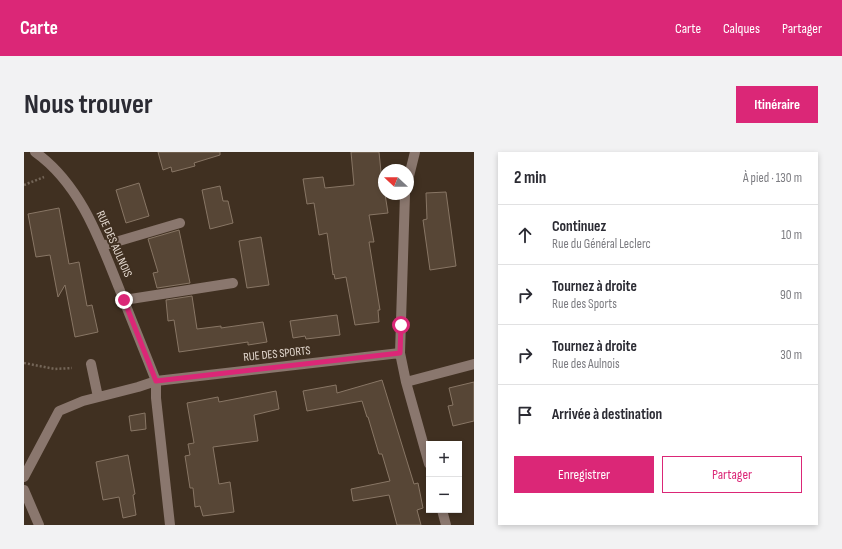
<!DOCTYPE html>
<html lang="fr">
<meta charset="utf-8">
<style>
:root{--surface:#fff;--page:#f2f2f3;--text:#2b2b33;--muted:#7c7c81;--line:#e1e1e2;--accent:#db2777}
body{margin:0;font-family:"Sofia Sans Condensed",sans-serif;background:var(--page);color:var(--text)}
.controls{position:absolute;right:12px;bottom:12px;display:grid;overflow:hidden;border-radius:0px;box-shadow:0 2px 6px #0003}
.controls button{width:36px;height:36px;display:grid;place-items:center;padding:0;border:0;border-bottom:1px solid var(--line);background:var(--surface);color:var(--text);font:20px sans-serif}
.compass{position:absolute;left:354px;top:12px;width:36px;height:36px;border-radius:50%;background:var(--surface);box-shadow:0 2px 6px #0003;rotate:292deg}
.stop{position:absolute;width:12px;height:12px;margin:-9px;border:3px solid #db2777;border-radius:50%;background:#fff}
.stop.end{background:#db2777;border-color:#fff;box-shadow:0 1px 4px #0008}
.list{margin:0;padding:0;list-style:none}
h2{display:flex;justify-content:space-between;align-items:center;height:52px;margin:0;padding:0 16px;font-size:17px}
h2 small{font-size:13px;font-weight:400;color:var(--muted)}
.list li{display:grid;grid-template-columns:26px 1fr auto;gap:12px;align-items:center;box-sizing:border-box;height:60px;padding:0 16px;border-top:1px solid var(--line)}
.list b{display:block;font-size:15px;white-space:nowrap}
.list p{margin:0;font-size:13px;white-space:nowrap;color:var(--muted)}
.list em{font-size:13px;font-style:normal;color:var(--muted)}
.actions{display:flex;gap:8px;padding:12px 16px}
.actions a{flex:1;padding:9px 0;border:1px solid var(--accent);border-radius:0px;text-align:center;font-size:14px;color:var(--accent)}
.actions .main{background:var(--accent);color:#fff}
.icon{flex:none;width:22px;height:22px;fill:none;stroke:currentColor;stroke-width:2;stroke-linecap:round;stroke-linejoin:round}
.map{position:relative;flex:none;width:450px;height:373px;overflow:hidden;border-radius:0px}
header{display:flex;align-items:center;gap:24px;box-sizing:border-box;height:56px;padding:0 20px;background:var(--accent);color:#fff}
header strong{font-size:19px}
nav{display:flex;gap:22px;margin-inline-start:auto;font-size:14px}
.intro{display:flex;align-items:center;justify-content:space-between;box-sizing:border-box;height:96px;padding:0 24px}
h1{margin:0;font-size:28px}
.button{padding:10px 18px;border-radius:0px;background:var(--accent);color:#fff;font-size:14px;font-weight:700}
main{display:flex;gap:24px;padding:0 24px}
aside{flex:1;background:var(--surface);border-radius:0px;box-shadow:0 2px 6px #0003}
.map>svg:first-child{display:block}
</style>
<header>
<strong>Carte</strong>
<nav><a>Carte</a><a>Calques</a><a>Partager</a></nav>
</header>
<div class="intro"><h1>Nous trouver</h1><a class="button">Itinéraire</a></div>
<main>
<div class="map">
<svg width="450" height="373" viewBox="0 0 450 373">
<rect width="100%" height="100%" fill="#403021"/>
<path fill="#574636" stroke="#887665" d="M 134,0 L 196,0 L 196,3 L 170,11 L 171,14 L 148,20 L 147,15 L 139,18 Z
M 327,0 L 355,0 L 359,40 L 361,42 L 364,61 L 345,63 L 350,90 L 345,90 L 356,158 L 354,158 L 355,170 L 331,173 L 322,125 L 311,127 L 310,122 L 309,123 L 303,81 L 295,83 L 290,51 L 283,52 L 279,27 L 299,25 L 301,36 L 330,33 Z
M 115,31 L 125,64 L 102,71 L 92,38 Z
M 196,34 L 199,49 L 204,49 L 209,71 L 186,77 L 178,38 Z
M 422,40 L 432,114 L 406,118 L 399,68 L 403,67 L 402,41 Z
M 35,56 L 45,112 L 55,110 L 63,154 L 68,153 L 74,180 L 51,185 L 41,133 L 34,145 L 26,103 L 12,105 L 4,62 Z
M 155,78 L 166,131 L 133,136 L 129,121 L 134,120 L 124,87 Z
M 237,85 L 245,133 L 223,136 L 215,89 Z
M 168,144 L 173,177 L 197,174 L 197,176 L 239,170 L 243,190 L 224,193 L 224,190 L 155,200 L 150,168 L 144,169 L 142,148 Z
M 313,163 L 316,183 L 282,187 L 281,184 L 269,186 L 266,169 Z
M 358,228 L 390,332 L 394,331 L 399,356 L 393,358 L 397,373 L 373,373 L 365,343 L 329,349 L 327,337 L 366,329 L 358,302 L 355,302 L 344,265 L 343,265 L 338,249 L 283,259 L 279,239 L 312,233 L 313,241 Z
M 450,230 L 450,269 L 429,274 L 424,254 L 429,253 L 425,236 Z
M 252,239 L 255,257 L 230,263 L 234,289 L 189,295 L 195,332 L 206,330 L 210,360 L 179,364 L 176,354 L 171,355 L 169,336 L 166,336 L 161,304 L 166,303 L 164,292 L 170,291 L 163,251 L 194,245 L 195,250 Z
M 121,261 L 122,277 L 107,279 L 105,264 Z
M 104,303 L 111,342 L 109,343 L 112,363 L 99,366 L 95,345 L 79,348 L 72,310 Z"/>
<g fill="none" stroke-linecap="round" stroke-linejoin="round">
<path stroke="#746658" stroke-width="2.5" stroke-dasharray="2 2" stroke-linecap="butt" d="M 0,33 L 20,25
M 0,211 L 31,217 L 48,216"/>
<path stroke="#8a776e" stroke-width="10" d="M 11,0 C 56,32 75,86 95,136 C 107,167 120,198 132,229 L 132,246 L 146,373
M 384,28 L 391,0
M 381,42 L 376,201 L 382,230 L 405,312
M 78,94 L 156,71
M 100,148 L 209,131
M 67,212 L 74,245
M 382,230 L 450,212
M 0,325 L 35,259 L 59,249 L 114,235 L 132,229 L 376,201
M 0,338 L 15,373
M 418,358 L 422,373"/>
</g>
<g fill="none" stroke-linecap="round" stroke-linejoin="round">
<path stroke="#db2777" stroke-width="5" d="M 100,148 L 132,229 L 376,201 L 377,173"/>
</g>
<g text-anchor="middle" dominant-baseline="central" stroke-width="4" stroke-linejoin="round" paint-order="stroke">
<g font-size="12" fill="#e7dcd3" stroke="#403021">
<text transform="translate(90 92) rotate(66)">RUE DES AULNOIS</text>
<text transform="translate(253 202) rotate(-6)">RUE DES SPORTS</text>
</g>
</g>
</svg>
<div class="controls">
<button>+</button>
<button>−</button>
</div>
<svg class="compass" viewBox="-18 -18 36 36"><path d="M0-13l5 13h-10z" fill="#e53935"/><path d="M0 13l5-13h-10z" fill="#7c7c81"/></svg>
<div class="stop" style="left:377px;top:173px"></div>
<div class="stop end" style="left:100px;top:148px"></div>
</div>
<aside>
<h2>2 min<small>À pied · 130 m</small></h2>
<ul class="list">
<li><svg class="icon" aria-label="ahead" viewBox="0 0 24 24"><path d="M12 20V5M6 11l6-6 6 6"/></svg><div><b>Continuez</b><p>Rue du Général Leclerc</p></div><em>10 m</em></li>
<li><svg class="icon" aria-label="right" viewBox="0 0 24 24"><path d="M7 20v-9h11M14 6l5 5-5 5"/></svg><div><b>Tournez à droite</b><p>Rue des Sports</p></div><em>90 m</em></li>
<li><svg class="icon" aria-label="right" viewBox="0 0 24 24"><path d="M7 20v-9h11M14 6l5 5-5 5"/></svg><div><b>Tournez à droite</b><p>Rue des Aulnois</p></div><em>30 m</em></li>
<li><svg class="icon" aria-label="arrive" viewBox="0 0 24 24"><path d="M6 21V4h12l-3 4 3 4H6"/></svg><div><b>Arrivée à destination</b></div></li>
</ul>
<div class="actions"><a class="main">Enregistrer</a><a>Partager</a></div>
</aside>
</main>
